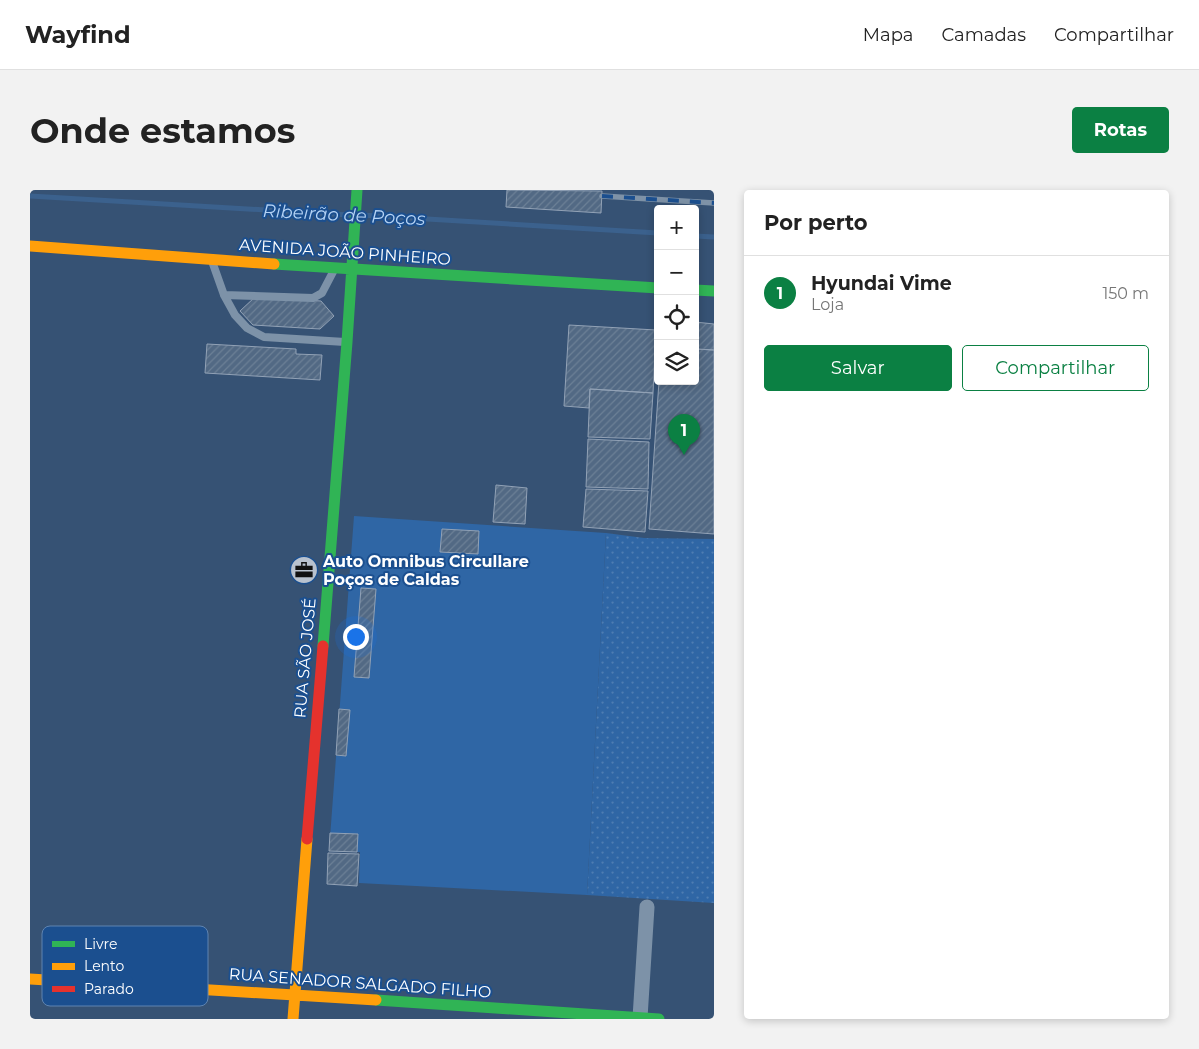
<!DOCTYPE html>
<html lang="pt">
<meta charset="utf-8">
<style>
:root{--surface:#fff;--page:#f2f2f2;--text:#222;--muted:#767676;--line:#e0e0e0;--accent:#0b8043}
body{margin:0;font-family:Montserrat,sans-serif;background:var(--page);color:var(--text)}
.controls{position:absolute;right:15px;top:15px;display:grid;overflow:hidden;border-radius:5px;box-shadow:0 2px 8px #0003}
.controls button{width:45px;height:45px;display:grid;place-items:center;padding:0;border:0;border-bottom:1px solid var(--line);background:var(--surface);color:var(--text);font:25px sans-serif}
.you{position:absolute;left:325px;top:446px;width:18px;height:18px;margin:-12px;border:4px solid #fff;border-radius:50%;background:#1a73e8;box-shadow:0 0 0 8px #1a73e833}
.badge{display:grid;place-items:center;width:32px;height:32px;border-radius:50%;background:var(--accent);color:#fff;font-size:16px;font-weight:700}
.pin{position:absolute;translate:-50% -41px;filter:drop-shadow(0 1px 2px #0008)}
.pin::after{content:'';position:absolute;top:26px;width:18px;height:15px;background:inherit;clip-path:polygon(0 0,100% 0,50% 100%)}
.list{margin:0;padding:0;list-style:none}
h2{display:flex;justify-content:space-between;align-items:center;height:65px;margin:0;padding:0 20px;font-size:21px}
h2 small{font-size:16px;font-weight:400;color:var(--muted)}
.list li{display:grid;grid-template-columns:32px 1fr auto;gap:15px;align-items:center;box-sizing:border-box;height:75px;padding:0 20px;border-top:1px solid var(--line)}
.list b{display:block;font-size:19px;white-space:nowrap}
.list p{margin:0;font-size:16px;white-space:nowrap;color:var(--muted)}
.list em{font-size:16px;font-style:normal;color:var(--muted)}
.actions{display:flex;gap:10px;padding:15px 20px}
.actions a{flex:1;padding:11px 0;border:1px solid var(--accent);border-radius:5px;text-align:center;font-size:18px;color:var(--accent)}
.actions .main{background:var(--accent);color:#fff}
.icon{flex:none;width:28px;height:28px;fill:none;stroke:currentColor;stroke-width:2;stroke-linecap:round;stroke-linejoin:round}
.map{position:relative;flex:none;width:684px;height:829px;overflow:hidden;border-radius:5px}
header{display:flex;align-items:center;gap:30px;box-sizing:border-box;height:70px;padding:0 25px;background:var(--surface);border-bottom:1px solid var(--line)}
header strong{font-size:24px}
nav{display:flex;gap:28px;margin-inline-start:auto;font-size:18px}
.intro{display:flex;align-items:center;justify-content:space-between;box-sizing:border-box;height:120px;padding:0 30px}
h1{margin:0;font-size:35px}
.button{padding:12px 22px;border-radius:5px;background:var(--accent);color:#fff;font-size:18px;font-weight:700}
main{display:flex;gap:30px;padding:0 30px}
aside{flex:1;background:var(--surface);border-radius:5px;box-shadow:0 2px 8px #0003}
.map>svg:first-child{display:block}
</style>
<header>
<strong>Wayfind</strong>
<nav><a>Mapa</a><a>Camadas</a><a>Compartilhar</a></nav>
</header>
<div class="intro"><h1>Onde estamos</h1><a class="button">Rotas</a></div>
<main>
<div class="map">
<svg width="684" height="829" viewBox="0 0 684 829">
<defs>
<pattern id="park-dots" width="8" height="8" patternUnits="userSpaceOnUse" patternTransform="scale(1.25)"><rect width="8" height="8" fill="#2f66a5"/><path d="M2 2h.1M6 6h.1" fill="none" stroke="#4e7db2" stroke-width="1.8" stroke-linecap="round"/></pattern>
<pattern id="building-hatch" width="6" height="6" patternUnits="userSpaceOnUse" patternTransform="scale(1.25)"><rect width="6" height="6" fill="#526984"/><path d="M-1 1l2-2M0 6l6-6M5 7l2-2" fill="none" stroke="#6c8096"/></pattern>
</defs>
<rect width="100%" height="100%" fill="#365274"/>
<path fill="url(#park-dots)" d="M 576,343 L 614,348 L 684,349 L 684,713 L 557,705 Z"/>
<path fill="#2f66a5" d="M 324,326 L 576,343 L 557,705 L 329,693 L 330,662 L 299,661 Z"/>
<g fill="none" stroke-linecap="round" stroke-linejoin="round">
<path stroke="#3b618d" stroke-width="5" d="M 0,6 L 320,25
M 331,25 L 628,43
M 665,46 L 684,47"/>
</g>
<path fill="url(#building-hatch)" stroke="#92a2b6" d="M 477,0 L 572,1 L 571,23 L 476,17 Z
M 225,107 L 291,111 L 304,126 L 290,139 L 223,135 L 210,121 Z
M 665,132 L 684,134 L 684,160 L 665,159 Z
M 539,135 L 626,140 L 623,203 L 560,199 L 559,218 L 534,216 Z
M 177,154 L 266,159 L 266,164 L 292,165 L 290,190 L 175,183 Z
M 665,159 L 684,160 L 684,344 L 619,339 L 629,191 L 665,191 Z
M 560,199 L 623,203 L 620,249 L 558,247 Z
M 558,249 L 619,252 L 618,299 L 556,297 Z
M 466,295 L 497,298 L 495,334 L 463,332 Z
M 556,299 L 618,301 L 615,342 L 553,337 Z
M 412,339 L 449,341 L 448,364 L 410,362 Z
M 331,398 L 346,399 L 339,488 L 324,487 Z
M 309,519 L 320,520 L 316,566 L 306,565 Z
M 300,643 L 328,644 L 327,662 L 299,661 Z
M 298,663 L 329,664 L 327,696 L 297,694 Z"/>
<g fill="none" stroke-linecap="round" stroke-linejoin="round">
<path stroke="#7d92a8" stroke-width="8" d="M 183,74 L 194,105 L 205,125 L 217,138 L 234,147 L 315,152
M 194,105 L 283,108 L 292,103 L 303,82"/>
<path stroke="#7d92a8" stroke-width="15" d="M 610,828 L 617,717"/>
<path stroke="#30b455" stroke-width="11" d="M 244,74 L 628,98
M 665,100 L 684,101
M 293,456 L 317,152 L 327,0
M 346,810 L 629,829"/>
<path stroke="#ff9f0a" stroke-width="11" d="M 0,56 L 244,74
M 0,789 L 346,810
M 263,829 L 277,649"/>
<path stroke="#e5322d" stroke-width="11" d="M 277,649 L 293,456"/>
<g stroke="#7e92a7" stroke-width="5.5">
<path id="rail" d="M 572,6 L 684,13"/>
</g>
<use href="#rail" stroke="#1b4f8f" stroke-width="4" stroke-dasharray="11" stroke-linecap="butt"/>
</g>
<defs>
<g id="office-disc" transform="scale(1.4375)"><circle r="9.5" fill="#b9c2ce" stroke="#1b4f8f"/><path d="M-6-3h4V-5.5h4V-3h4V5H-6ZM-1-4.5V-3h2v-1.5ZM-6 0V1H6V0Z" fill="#111"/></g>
</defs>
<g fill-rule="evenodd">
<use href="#office-disc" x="274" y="380"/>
</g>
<g text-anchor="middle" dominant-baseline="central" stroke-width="4" stroke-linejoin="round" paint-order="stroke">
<g font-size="16" fill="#fff" stroke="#1b4f8f">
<text transform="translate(315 62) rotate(4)">AVENIDA JOÃO PINHEIRO</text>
<text transform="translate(275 468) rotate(-85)">RUA SÃO JOSÉ</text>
<text transform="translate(330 793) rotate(4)">RUA SENADOR SALGADO FILHO</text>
</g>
<g font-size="16" font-weight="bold" fill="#fff" stroke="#1b4f8f" text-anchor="start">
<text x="293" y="371">Auto Omnibus Circullare<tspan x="293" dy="18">Poços de Caldas</tspan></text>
</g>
<g font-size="18" font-style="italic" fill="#b5d3f5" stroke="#1b4f8f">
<text transform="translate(314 25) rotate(3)">Ribeirão de Poços</text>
</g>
</g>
<rect x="12" y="736" width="166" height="80" rx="8" fill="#1b4f8f" stroke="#5f84b1" stroke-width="1"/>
<rect x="22" y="751" width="23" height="6" fill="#30b455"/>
<rect x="22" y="773" width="23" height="7" fill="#ff9f0a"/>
<rect x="22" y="796" width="23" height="6" fill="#e5322d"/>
<g font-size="14" fill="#fff">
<text x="54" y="759">Livre</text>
<text x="54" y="781">Lento</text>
<text x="54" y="804">Parado</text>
</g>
</svg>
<div class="controls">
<button>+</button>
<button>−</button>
<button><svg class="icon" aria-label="locate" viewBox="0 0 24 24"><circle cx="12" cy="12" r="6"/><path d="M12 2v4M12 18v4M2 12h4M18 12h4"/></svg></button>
<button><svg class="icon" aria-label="layers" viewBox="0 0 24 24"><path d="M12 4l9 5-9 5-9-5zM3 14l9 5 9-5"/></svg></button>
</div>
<div class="you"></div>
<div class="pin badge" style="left:654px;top:265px">1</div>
</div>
<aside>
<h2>Por perto<small></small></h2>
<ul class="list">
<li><span class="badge">1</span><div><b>Hyundai Vime</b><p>Loja</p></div><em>150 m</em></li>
</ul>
<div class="actions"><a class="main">Salvar</a><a>Compartilhar</a></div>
</aside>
</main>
